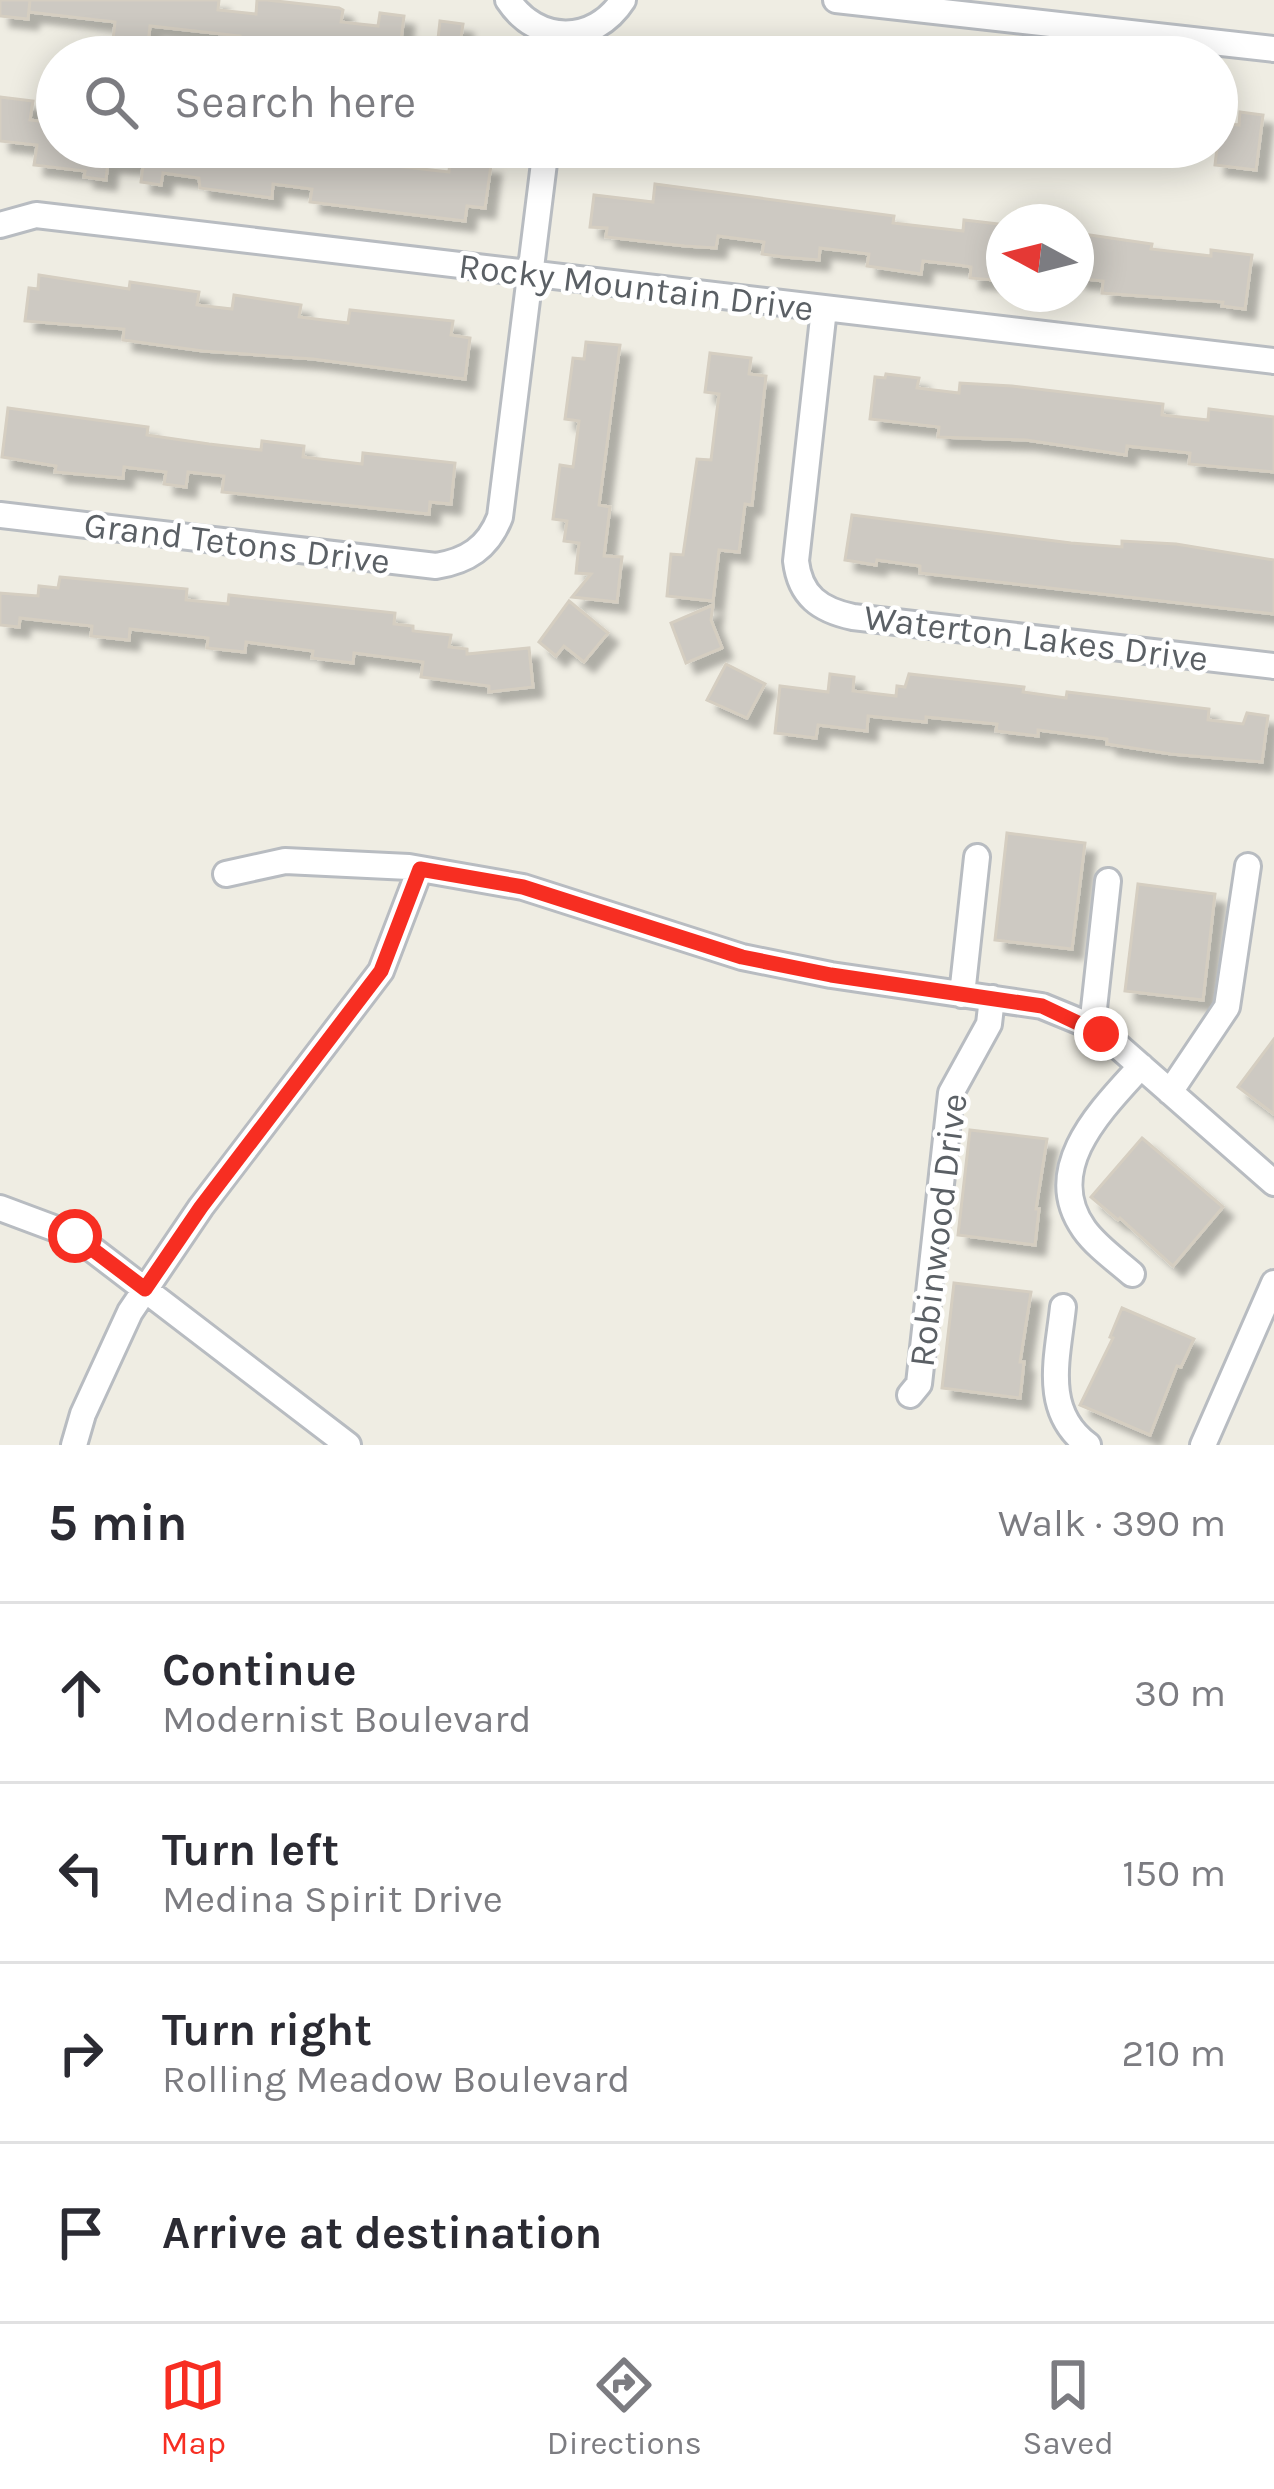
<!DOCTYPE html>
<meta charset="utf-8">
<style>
:root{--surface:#fff;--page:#f2f2f3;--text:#2b2b33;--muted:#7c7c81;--line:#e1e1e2;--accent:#f72e22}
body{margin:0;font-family:Karla,sans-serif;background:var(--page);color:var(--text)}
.compass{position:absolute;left:986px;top:204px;width:108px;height:108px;border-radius:50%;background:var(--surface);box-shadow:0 6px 30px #0003;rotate:277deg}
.stop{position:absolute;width:36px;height:36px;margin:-27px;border:9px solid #f72e22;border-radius:50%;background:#fff}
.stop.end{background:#f72e22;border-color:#fff;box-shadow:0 3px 12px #0008}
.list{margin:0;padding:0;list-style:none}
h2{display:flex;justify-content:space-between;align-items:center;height:156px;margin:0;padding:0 48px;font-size:51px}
h2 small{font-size:39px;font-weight:400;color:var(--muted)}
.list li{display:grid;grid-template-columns:78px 1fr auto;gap:36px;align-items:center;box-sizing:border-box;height:180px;padding:0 48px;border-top:3px solid var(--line)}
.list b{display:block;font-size:45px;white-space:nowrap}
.list p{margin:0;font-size:39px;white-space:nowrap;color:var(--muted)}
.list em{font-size:39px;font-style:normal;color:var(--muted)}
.icon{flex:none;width:66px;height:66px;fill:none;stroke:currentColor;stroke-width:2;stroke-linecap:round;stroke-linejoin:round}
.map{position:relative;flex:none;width:1274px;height:1445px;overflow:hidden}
.search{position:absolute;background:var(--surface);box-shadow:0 6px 30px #0003;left:36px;right:36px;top:36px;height:132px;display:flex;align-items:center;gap:30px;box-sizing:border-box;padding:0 42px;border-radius:66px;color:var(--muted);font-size:45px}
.sheet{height:876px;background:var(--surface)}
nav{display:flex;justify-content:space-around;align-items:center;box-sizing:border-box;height:168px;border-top:3px solid var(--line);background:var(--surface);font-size:33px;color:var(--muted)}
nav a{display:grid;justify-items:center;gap:6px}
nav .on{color:var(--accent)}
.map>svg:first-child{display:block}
</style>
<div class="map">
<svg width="1274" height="1445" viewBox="0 0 1274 1445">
<defs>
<filter id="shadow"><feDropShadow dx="10" dy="10" stdDeviation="3" flood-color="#0004"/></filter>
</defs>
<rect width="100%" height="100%" fill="#efede3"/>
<path fill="#cdc9c2" stroke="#d5cec1" stroke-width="3" filter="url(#shadow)" d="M 0,0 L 30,0 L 28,19 L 0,16 Z
M 30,0 L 219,0 L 218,10 L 256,14 L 257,0 L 267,0 L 339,8 L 343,10 L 341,22 L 378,26 L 380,13 L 404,16 L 399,57 L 353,57 L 354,50 L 276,41 L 274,57 L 260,57 L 238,54 L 240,36 L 150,26 L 148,44 L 113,40 L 115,22 L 29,12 Z
M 440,21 L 463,24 L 461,38 L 478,40 L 476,57 L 436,57 Z
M 0,97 L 33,101 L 30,120 L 57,123 L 57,147 L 259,147 L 298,152 L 298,147 L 322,147 L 388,154 L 387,165 L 449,172 L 450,160 L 491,165 L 485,208 L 467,206 L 465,221 L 310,202 L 312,189 L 273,184 L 272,198 L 200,188 L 199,178 L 163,173 L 161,185 L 141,182 L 143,165 L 108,162 L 106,180 L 84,177 L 85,171 L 34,165 L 37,145 L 0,141 Z
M 1240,112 L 1263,115 L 1256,170 L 1215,165 L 1220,123 L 1239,125 Z
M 655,184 L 894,216 L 893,223 L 963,231 L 964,220 L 999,224 L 993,280 L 970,278 L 971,267 L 959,265 L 923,261 L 921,274 L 867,266 L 869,254 L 820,248 L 819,260 L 784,257 L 762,254 L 764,242 L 718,236 L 716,248 L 685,246 L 606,237 L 607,228 L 590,227 L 594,195 L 653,202 Z
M 1076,233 L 1152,244 L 1151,249 L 1211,256 L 1211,250 L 1252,255 L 1245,309 L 1222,306 L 1223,302 L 1102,293 L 1103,281 L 1076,278 Z
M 39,275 L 129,289 L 130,282 L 199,292 L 197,305 L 232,309 L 234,295 L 301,305 L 299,317 L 348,323 L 350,310 L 453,321 L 451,335 L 470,338 L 465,379 L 313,359 L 203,351 L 123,340 L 124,329 L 25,321 L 29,288 L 38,289 Z
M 586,342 L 620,345 L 599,505 L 610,507 L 604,556 L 622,557 L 617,602 L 572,597 L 591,574 L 576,573 L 579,543 L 564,541 L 567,521 L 553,519 L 560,465 L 573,467 L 574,460 L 579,421 L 565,419 L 573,358 L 584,359 Z
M 710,353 L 751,358 L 749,374 L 766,376 L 752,505 L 745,504 L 739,552 L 719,550 L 713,601 L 667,596 L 671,554 L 683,555 L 697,459 L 711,460 L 719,394 L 705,392 Z
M 886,374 L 919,378 L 917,388 L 959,393 L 960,383 L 1012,386 L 1163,404 L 1162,415 L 1208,420 L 1209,409 L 1274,417 L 1274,472 L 1189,464 L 1190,453 L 1127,446 L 1126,455 L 1026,440 L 938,437 L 939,427 L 870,419 L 875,377 L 885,378 Z
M 8,408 L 148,427 L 147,435 L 209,444 L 261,450 L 262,441 L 304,446 L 303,457 L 362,464 L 363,453 L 455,463 L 451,504 L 430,502 L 429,514 L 222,492 L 224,476 L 188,472 L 186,487 L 164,484 L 166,472 L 124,467 L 123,478 L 55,472 L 56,466 L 2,457 Z
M 852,515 L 1071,543 L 1122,547 L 1122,541 L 1176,544 L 1274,560 L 1274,614 L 920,573 L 920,566 L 877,560 L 876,565 L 845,560 Z
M 60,577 L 187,589 L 186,600 L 228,604 L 229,595 L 395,613 L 394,624 L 413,626 L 413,631 L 451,635 L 449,647 L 467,649 L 467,654 L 529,648 L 533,687 L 489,692 L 489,686 L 421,677 L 423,662 L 354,653 L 353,663 L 312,658 L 313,651 L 246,642 L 245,652 L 207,648 L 208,638 L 130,629 L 129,640 L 91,636 L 92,626 L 20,618 L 19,627 L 0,625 L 0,593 L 38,596 L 39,586 L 58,588 Z
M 569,601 L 608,633 L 584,662 L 564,646 L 556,656 L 539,642 Z
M 713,605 L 711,620 L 722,648 L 686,663 L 671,623 Z
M 726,664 L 765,684 L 747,718 L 707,700 Z
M 830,674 L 854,677 L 853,691 L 896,696 L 897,686 L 905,687 L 909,674 L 1024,687 L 1023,692 L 1066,698 L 1067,692 L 1209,709 L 1208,720 L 1243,724 L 1247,713 L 1268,716 L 1262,762 L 1171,754 L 1107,744 L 1107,739 L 1038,730 L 1038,736 L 996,731 L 997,724 L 926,717 L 926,722 L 868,716 L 867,731 L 818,725 L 816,738 L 775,733 L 780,686 L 828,692 Z
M 1007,833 L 1085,843 L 1072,949 L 995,940 Z
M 1138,884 L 1215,894 L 1203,1000 L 1125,991 Z
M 1274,1039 L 1274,1114 L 1238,1087 Z
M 970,1130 L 1047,1139 L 1036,1209 L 1039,1209 L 1035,1245 L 958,1235 Z
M 1142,1138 L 1223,1207 L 1173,1266 L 1120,1218 L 1118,1220 L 1091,1197 Z
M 954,1283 L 1031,1292 L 1020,1362 L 1024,1362 L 1020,1398 L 942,1388 Z
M 1122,1308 L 1194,1339 L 1181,1367 L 1177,1366 L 1150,1435 L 1080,1405 L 1113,1338 L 1110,1337 Z"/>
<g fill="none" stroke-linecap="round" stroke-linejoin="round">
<g stroke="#b8bcc1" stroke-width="30">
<path id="minor" d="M 508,0 C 537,44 594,45 623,0
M 836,0 L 1274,49
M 0,225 L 36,215 L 1274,361
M 824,309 L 796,561 C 800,596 820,610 853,617 L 1274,666
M 0,515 L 436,566 C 467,561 488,548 500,517 L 546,147
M 226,874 L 285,861 L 409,867 L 523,887 L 742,957 L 831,975 L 1042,1006 L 1081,1022 L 1111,1040 L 1274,1183
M 962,995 L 977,857
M 1092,1027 L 1108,881
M 1170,1092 L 1227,1007 L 1248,866
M 0,1208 L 75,1236 L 348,1445
M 1132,1274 C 1116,1260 1096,1246 1084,1229 C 1041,1168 1102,1109 1141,1066
M 1063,1307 C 1058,1356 1041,1411 1088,1445
M 910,1395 L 919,1384 L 951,1093 L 989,1024 L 992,998
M 74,1445 L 83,1414 L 130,1312 L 201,1207 L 381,971 L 420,869
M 1203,1445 L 1274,1283"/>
</g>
<use href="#minor" stroke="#fff" stroke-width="24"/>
</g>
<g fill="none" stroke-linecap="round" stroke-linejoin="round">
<path stroke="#f72e22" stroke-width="15" d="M 75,1236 L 145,1289 L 201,1207 L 381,971 L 420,869 L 523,887 L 742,957 L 831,975 L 1042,1006 L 1101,1034"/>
</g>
<g text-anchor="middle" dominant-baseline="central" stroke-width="9" stroke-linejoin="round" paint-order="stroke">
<g font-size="36" fill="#5b6065" stroke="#fff">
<text transform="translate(636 287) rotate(7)">Rocky Mountain Drive</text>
<text transform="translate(237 543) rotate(7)">Grand Tetons Drive</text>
<text transform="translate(1036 638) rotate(7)">Waterton Lakes Drive</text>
<text transform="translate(938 1230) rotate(-83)">Robinwood Drive</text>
</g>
</g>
</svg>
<svg class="compass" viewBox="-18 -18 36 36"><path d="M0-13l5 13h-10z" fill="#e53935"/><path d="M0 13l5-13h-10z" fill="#7c7c81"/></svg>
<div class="stop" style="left:75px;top:1236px"></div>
<div class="stop end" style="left:1101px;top:1034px"></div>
<div class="search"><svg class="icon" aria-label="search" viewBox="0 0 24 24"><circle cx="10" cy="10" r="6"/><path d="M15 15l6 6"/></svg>Search here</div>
</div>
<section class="sheet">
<h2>5 min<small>Walk · 390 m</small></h2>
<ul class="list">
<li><svg class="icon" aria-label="ahead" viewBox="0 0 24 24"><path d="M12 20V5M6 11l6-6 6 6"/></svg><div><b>Continue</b><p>Modernist Boulevard</p></div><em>30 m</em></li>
<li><svg class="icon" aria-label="left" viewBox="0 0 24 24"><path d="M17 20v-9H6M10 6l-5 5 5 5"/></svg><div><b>Turn left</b><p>Medina Spirit Drive</p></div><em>150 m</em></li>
<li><svg class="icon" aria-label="right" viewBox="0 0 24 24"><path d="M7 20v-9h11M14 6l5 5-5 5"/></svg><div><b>Turn right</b><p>Rolling Meadow Boulevard</p></div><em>210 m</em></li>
<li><svg class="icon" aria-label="arrive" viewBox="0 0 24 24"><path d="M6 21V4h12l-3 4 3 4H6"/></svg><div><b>Arrive at destination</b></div></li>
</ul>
</section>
<nav>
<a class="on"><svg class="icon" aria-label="map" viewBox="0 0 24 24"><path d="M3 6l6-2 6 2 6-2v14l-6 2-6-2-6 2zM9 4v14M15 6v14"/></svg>Map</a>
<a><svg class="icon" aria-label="directions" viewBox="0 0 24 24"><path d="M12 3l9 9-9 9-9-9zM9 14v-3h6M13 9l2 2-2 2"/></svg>Directions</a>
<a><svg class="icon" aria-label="saved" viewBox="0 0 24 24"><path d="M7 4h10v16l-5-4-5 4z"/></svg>Saved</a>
</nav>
